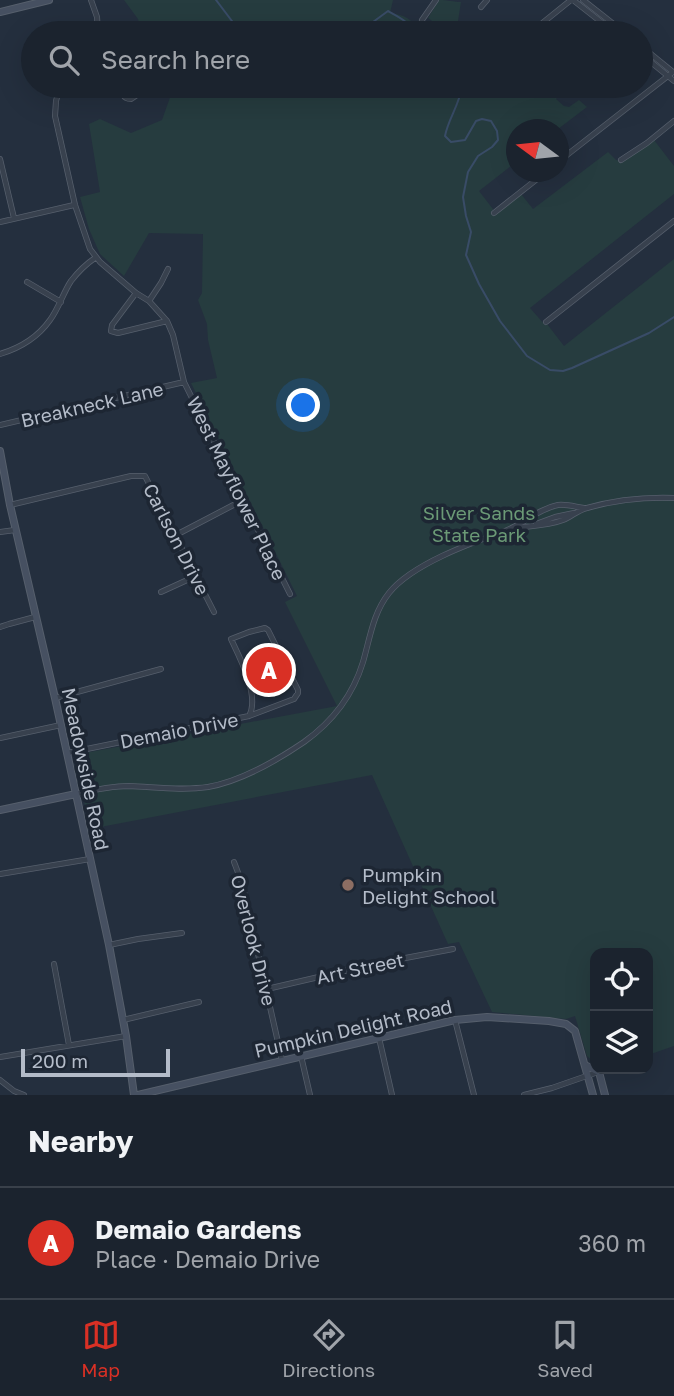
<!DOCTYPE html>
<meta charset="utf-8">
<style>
:root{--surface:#1b232e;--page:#282f3a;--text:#f1f3f6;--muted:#a0a4aa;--line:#39404a;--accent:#d93025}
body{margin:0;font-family:"Golos Text",sans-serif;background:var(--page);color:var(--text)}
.controls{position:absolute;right:21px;bottom:21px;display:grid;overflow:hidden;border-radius:14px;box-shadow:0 7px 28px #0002}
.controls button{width:63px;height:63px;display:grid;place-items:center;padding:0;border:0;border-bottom:2px solid var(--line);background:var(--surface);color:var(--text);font:35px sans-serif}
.compass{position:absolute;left:506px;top:119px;width:63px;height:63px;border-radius:50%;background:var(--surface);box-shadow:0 7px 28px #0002;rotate:285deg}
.scale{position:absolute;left:21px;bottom:18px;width:149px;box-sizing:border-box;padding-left:7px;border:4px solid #b4bcc9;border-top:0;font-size:19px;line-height:24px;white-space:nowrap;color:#b4bcc9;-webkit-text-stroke:5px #1d2633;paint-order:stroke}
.you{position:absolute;left:304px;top:406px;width:24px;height:24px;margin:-18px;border:5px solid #fff;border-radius:50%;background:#1a73e8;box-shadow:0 0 0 10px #1a73e833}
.badge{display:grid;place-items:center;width:46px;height:46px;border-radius:50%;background:var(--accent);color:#fff;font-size:23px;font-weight:700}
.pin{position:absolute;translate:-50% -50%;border:4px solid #fff;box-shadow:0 2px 7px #0006}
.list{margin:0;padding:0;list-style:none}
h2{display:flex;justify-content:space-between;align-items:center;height:91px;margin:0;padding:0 28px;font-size:30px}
h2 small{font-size:23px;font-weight:400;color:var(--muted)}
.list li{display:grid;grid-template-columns:46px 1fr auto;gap:21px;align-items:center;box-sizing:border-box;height:112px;padding:0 28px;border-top:2px solid var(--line)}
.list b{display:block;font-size:26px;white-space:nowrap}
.list p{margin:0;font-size:23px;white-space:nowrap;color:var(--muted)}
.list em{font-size:23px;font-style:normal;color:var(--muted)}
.icon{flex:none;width:38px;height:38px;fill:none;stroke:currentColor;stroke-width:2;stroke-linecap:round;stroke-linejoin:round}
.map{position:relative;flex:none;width:674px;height:1095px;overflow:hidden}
.search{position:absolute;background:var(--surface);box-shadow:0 7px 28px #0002;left:21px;right:21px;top:21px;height:77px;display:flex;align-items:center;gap:18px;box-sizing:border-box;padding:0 24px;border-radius:38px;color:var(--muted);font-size:26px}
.sheet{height:203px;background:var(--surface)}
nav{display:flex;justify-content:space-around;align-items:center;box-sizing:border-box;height:98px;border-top:2px solid var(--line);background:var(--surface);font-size:19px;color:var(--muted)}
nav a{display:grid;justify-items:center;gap:4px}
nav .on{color:var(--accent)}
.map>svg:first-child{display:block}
</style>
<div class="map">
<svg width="674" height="1095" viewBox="0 0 674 1095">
<rect width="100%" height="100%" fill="#242f3e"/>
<path fill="#263c3f" d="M 124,0 L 393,0 L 390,13 C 396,14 402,15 407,18 C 418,25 420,34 432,21 L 428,18 L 439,0 C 448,0 454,2 461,2 L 457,27 L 470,33 L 141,33 L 138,19 Z
M 172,86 L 552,86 L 559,95 L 556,99 L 564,106 L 569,107 L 579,100 L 587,107 L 558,129 L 516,130 L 516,162 L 479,191 L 496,213 L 521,194 L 533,209 L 608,152 L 616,160 L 624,161 L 654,140 L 674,166 L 674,194 L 530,308 L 545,325 L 547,324 L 564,346 L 674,259 L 674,1046 L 648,1055 L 648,953 L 595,953 L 595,1063 L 587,1056 L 575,1016 L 566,1019 L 492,1012 L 459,942 L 448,944 L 372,775 L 90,829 L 74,755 L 337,706 L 285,602 L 297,596 L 191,383 L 217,378 L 208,340 L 207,324 L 198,300 L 202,293 L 203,234 L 149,233 L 124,276 L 100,254 L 89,229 L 80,197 L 100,192 L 89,124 L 100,119 L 131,133 L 162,120 L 173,89 Z"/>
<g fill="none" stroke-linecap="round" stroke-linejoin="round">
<path stroke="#394c67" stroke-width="2" d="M 216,0 L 241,33
M 358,33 L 388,11 C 399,17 409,22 416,33
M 462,86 C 460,104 448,119 445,136 L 451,142 L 465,140 L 476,121 L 482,119 L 491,121 L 497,131 L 498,140 L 492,147 L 478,156 L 468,172 L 463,197 L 466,216 L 471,232 L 466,255 L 479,284 L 500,321 L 527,356 L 550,370 L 563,371 L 572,368 L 649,333 L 674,317"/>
<g stroke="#565f6c" stroke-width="6">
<path id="street" d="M 91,0 L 97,17 L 98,33
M 573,0 L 615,33
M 583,0 L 625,33
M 481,7 L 487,0
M 422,20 L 436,0
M 530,33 L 571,0
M 607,33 L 616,26
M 641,46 L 673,72
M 641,54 L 674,81
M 60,86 L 56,101 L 55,116 L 75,205 L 90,249 L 100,262 L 136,293 L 149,301 L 167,321 L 173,335 L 184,382 L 290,594
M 124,86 C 120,92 123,99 131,99 L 137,95 L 138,90 L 136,86
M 590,89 L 593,86
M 0,159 L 14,218
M 621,160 L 647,143 L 674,121
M 558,162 L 673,72
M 494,213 L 546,172
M 0,222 L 74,205
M 27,282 L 61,302
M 136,293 L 112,325 L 111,331 L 118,333 L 167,321
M 149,301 L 161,283 L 168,269
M 546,322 L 674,221
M 0,354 C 20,348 38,337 50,320 C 59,308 63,293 71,281 C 78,272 86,264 95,258
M 0,425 L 184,382
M 10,505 L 131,476 L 145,476 L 214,612
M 536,524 L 555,517 L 574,513
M 514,528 C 530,526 548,526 563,520 C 571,517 578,510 587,508 C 615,500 645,497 674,498
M 0,532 L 15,530
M 176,535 L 243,500
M 161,592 L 196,576
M 0,627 L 9,624 L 35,617
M 55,698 L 161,669
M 0,738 L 61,725
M 67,753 L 249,716 L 294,699 L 298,693 L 298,690 L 268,630 L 265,628 L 249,632 L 231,639 C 240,658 260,696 249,716
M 76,794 C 93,790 111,786 129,786 C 155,787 182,791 208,787 C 242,781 276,761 304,742 C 332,722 353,695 363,662 C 370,638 373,613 389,593 C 412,564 471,543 505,531 C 523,524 538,509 558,505 C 567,504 576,507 584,508
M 234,862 L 242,883 L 282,1060
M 0,874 L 90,859
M 109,945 L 138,939 L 182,933
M 54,964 L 69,1045
M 267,989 L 379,963 L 453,949
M 123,1020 L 199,1002
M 455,1020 L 474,1095
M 379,1038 L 392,1095
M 301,1056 L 310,1095
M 0,1057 L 126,1036
M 0,1080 L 14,1091 L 24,1095
M 524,1095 L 552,1088 L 598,1072"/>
</g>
<g stroke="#565f6c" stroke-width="8">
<path id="secondary" d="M 0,12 L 49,0
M 0,451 L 10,505 L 55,698 L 109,945 L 126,1036 L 134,1095
M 0,810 L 76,794
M 585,1065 L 599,1072 L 605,1095
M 138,1095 L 455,1020 L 487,1017 L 549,1021 L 566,1024 L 575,1031 L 593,1095"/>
</g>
<use href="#street" stroke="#38414e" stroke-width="4.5"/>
<use href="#secondary" stroke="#465061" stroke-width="6"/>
</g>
<circle fill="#8d6e63" stroke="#1d2633" stroke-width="2.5" cx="348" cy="885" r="7"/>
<g text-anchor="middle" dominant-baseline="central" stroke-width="7" stroke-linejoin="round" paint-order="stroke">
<g font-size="19" fill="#b4bcc9" stroke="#1d2633">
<text transform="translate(92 404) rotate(-13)">Breakneck Lane</text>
<text transform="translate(237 488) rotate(64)">West Mayflower Place</text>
<text transform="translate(177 539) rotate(63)">Carlson Drive</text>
<text transform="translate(179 730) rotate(-11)">Demaio Drive</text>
<text transform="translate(86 769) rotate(78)">Meadowside Road</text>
<text transform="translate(254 940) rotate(76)">Overlook Drive</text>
<text transform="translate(360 968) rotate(-12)">Art Street</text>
<text transform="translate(353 1028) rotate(-13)">Pumpkin Delight Road</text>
</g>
<g font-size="19" fill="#6b9a76" stroke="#1d2633">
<text x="479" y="512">Silver Sands<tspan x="479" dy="22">State Park</tspan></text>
</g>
<g font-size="19" fill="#b4bcc9" stroke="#1d2633" text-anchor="start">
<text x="362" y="874">Pumpkin<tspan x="362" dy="22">Delight School</tspan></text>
</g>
</g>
</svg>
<div class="controls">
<button><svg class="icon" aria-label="locate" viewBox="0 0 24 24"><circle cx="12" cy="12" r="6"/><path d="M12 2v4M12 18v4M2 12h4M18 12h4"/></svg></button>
<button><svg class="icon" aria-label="layers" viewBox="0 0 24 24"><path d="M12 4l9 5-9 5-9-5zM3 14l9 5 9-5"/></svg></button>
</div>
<svg class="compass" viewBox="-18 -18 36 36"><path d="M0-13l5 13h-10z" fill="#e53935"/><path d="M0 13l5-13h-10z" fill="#a0a4aa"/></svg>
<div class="scale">200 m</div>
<div class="you"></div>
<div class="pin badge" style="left:269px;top:670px">A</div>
<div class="search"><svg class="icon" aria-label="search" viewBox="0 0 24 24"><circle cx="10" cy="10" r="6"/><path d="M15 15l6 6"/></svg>Search here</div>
</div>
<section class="sheet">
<h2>Nearby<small></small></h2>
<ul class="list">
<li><span class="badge">A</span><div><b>Demaio Gardens</b><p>Place · Demaio Drive</p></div><em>360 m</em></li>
</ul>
</section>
<nav>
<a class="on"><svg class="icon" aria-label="map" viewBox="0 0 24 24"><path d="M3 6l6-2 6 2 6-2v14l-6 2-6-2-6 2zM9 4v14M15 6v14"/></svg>Map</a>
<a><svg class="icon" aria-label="directions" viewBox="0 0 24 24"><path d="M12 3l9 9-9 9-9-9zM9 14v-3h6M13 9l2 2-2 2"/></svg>Directions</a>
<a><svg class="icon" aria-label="saved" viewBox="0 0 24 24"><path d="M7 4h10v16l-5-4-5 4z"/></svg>Saved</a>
</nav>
